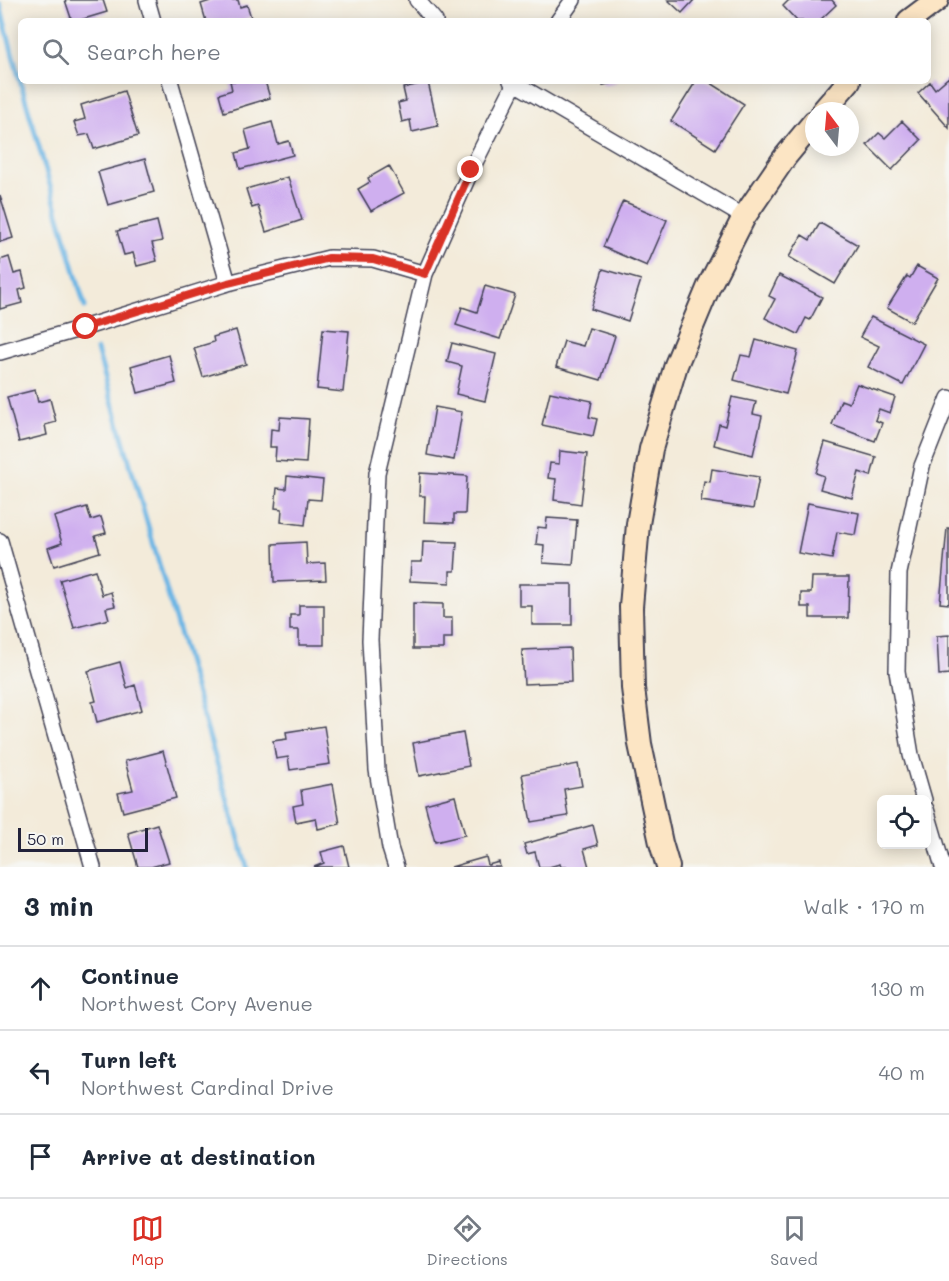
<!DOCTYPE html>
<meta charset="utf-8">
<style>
:root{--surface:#fff;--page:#f6f6f7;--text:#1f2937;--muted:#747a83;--line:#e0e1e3;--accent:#d93025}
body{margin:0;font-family:Mali,sans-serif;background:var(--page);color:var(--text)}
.controls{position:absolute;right:18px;bottom:18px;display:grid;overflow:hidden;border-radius:9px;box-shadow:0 3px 15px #0003}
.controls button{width:54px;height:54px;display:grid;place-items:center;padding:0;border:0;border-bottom:2px solid var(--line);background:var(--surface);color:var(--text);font:30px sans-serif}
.compass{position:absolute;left:805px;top:102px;width:54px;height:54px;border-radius:50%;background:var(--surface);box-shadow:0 3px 15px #0003;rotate:344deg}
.scale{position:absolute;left:18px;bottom:15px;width:130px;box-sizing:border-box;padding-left:6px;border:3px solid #22223b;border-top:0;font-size:16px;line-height:21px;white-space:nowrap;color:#22223b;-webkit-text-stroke:4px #f6f6f2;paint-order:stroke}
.stop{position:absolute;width:18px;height:18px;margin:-14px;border:4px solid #d93025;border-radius:50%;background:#fff}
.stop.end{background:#d93025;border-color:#fff;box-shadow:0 2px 6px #0008}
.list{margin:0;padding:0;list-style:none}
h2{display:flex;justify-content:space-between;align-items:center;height:78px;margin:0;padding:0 24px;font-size:26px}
h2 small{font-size:20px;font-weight:400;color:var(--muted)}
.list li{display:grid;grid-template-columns:39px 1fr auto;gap:18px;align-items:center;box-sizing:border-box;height:84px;padding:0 24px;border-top:2px solid var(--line)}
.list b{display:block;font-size:22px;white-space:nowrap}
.list p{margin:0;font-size:20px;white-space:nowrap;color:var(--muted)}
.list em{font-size:20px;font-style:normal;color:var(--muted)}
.icon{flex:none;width:33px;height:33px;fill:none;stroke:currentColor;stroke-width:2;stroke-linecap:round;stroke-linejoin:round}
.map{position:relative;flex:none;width:949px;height:867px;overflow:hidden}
.search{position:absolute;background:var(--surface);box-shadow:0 3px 15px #0003;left:18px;right:18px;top:18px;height:66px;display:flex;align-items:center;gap:15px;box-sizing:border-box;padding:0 21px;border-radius:9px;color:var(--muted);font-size:22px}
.sheet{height:330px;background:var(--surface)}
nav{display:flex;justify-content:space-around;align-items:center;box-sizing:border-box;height:84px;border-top:2px solid var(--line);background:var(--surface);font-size:16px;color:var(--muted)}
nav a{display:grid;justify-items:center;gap:3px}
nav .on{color:var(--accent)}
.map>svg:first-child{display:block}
</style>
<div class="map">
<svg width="949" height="867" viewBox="0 0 949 867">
<rect width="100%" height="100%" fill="#f6f6f2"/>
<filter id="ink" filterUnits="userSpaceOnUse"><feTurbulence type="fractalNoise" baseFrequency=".0167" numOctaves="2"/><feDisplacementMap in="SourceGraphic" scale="12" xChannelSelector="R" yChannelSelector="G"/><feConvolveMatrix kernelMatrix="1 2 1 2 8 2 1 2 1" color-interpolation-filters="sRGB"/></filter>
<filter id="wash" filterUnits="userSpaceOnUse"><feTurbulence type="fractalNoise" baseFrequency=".008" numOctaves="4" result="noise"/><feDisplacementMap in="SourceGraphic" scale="24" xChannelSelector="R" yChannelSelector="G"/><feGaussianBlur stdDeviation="1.35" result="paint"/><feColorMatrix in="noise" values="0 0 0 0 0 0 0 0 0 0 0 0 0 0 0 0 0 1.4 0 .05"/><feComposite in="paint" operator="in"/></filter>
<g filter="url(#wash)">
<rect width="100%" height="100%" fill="#f3ebda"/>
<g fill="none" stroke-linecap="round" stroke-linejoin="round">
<path stroke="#6bb5e4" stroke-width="5" d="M 0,5 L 15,63 L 85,307
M 97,350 L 247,867"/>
</g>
<g id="blocks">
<path fill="#cfafef" d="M 65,0 L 103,0 L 107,12 L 77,21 L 72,21 Z
M 213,0 L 238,0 L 240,7 L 247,5 L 251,17 L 244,19 L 245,21 L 206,21 L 201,4 Z
M 668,0 L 694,0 L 682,13 Z
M 789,0 L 832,0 L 836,5 L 819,21 L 797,21 L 783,6 Z
M 949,77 L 949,128 L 918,93 L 930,82 L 935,89 Z
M 230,81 L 265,81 L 270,98 L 224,112 L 219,94 L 232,90 Z
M 602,81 L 616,81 L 617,82 L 603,85 Z
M 696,81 L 708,81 L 744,104 L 715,149 L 671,121 Z
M 428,82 L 438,126 L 412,132 L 410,120 L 402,122 L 398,103 L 406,101 L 403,88 Z
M 124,91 L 138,136 L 94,149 L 89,134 L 79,136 L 74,122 L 85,119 L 81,105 Z
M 902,121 L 921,140 L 892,170 L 867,145 L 879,133 L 885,138 Z
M 272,122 L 278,144 L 289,141 L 293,155 L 240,169 L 236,153 L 250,149 L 245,130 Z
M 145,159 L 154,192 L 108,205 L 98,172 Z
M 389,166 L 404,193 L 371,211 L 358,189 L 370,182 L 368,178 Z
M 288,177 L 302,220 L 266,232 L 258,206 L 252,208 L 246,189 Z
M 0,195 L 13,238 L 0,242 Z
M 623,201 L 667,220 L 647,266 L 603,247 Z
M 157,221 L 162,241 L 152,243 L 157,261 L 137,266 L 133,253 L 124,255 L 117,231 Z
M 820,223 L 858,245 L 835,284 L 789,257 L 802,235 L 810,240 Z
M 9,257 L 14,274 L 22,272 L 26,288 L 19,290 L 22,303 L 0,309 L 0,260 Z
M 917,266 L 938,278 L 912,322 L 887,308 L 907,276 L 910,278 Z
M 603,269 L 641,280 L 628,321 L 591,309 Z
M 779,275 L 822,297 L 810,320 L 806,318 L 798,334 L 765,318 L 775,299 L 769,296 Z
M 485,286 L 515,295 L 500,339 L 456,325 L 462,307 L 477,312 Z
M 871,317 L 924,344 L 903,385 L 868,367 L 879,346 L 860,337 Z
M 589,328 L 615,336 L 601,380 L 556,367 L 564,341 L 583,346 Z
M 323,329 L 349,331 L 343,392 L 317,389 Z
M 236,330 L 246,364 L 203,377 L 194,348 L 214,342 L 213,337 Z
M 756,340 L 798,351 L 786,394 L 734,380 L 741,355 L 751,357 Z
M 452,343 L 496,354 L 485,401 L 456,394 L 462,366 L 447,362 Z
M 169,355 L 176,383 L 138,393 L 131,366 Z
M 857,384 L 895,397 L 890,413 L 879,409 L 875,420 L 882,423 L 875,441 L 832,425 L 841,400 L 849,403 Z
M 35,390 L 38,402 L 50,399 L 56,422 L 45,425 L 47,435 L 19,442 L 7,397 Z
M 550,392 L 592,401 L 589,417 L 597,419 L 593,436 L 542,425 Z
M 732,397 L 756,402 L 753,414 L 762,416 L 753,455 L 714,445 L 719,424 L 725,426 Z
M 435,407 L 462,412 L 454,460 L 427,455 Z
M 280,417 L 309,419 L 306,463 L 275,461 L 276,447 L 270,447 L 271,429 L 279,430 Z
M 825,442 L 876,457 L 871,476 L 859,472 L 852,498 L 820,489 L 824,476 L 816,473 Z
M 560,451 L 587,454 L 581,504 L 554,500 L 556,479 L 548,478 L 550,463 L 559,464 Z
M 712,469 L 759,477 L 753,509 L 701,501 L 704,481 L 710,482 Z
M 420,473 L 467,476 L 465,514 L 454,514 L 454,523 L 424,522 L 425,496 L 419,496 Z
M 287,476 L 323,480 L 321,500 L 308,499 L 305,525 L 281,522 L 282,509 L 275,508 L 277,488 L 286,489 Z
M 808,503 L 859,513 L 855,535 L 837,532 L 832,559 L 798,553 Z
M 87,507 L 91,520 L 101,517 L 106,533 L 95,536 L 100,552 L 54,566 L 48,548 L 62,543 L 54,517 Z
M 547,518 L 577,520 L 573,565 L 543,563 L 544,545 L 536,544 L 538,527 L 546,528 Z
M 947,528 L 949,528 L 949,604 L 940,603 Z
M 423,541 L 457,542 L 455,571 L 450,571 L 450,583 L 410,581 L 411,562 L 422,562 Z
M 306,542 L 307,564 L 325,563 L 326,580 L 274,582 L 273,544 Z
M 95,570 L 102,595 L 111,592 L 115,606 L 106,608 L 109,619 L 74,628 L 60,580 Z
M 812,577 L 849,577 L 848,618 L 810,618 L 810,607 L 801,607 L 801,593 L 811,593 Z
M 519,584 L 572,584 L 572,625 L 532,625 L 532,606 L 519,606 Z
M 413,603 L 443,604 L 443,618 L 452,618 L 452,638 L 443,638 L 443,649 L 413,649 Z
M 299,605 L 324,605 L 324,645 L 299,645 L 299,630 L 290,630 L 290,615 L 299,615 Z
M 949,635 L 949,674 L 939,675 L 937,636 Z
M 570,648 L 571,682 L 524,684 L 522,650 Z
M 120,662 L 127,688 L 135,685 L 142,710 L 97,722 L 92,702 L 96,701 L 88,671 Z
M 324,726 L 330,764 L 290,770 L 288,757 L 276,759 L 273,741 L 287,739 L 286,732 Z
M 463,733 L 469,766 L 419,776 L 413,743 Z
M 163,751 L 176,798 L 123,812 L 118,793 L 133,790 L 125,761 Z
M 578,764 L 582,786 L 564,789 L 568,816 L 531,822 L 522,774 Z
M 333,784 L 340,824 L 318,829 L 316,818 L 296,822 L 293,806 L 303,804 L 301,790 Z
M 455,796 L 465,835 L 435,842 L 425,804 Z
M 157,824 L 169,862 L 151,867 L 138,867 L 128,833 Z
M 593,825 L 598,845 L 584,849 L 589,867 L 561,867 L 560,864 L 549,867 L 539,867 L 535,852 L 527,854 L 524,844 Z
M 344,846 L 349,867 L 314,867 L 324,863 L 321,852 Z
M 486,857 L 488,865 L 499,862 L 500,867 L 451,867 Z"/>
</g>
</g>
<g filter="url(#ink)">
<use href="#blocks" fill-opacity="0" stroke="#414053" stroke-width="1.5"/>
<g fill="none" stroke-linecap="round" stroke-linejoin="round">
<g stroke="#414053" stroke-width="18">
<path id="street" d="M 147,0 L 153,21
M 417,0 L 435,21
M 558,21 L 573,0
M 170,81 L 228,283
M 511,81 L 744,217
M 0,352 L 86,327 L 228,283 L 329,258 L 373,259 L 425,274
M 0,541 L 93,867
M 924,800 L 911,755 L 897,671 L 899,573 L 922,466 L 949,398
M 926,809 L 943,867
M 396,867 L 390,848 L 377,770 L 370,640 L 377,473 L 425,274 L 471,170 L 516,81"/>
</g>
<g stroke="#414053" stroke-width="26">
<path id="secondary" d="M 909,21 L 937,0
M 823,111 L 849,81
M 668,867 L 661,843 L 640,744 L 633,688 L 631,607 L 638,524 L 651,449 L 676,365 L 709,286 L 744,217 L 785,157 L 814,122"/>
</g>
<use href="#street" stroke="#fff" stroke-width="15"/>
<use href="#secondary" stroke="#fce5c4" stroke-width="22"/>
</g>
</g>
<g fill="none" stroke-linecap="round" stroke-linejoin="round" filter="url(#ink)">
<path stroke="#d93025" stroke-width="8" d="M 86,327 L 228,283 L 329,258 L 373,259 L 425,274 L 471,170"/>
</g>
</svg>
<div class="controls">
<button><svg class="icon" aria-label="locate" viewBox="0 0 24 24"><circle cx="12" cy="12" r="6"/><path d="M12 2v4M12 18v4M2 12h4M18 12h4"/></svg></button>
</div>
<svg class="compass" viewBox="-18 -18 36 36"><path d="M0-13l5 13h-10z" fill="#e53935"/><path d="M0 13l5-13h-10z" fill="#747a83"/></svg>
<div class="scale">50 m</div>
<div class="stop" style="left:86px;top:327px"></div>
<div class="stop end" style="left:471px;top:170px"></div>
<div class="search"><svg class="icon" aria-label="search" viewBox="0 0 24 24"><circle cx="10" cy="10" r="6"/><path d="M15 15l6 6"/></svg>Search here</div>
</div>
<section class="sheet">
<h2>3 min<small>Walk · 170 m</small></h2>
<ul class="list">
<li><svg class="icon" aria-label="ahead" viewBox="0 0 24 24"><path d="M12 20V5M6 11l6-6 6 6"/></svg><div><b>Continue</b><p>Northwest Cory Avenue</p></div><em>130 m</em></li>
<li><svg class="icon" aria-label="left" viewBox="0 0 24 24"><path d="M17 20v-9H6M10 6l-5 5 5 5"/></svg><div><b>Turn left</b><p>Northwest Cardinal Drive</p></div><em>40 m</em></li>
<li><svg class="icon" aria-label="arrive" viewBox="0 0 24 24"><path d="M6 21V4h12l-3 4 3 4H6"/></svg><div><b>Arrive at destination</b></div></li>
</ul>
</section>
<nav>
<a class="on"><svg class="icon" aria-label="map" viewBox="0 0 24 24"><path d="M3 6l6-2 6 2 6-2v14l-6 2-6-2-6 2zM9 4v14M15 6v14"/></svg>Map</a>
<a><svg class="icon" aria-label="directions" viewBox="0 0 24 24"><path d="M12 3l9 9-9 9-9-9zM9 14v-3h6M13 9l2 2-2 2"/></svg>Directions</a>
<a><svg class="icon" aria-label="saved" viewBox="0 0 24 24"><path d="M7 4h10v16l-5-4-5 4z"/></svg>Saved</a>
</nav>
